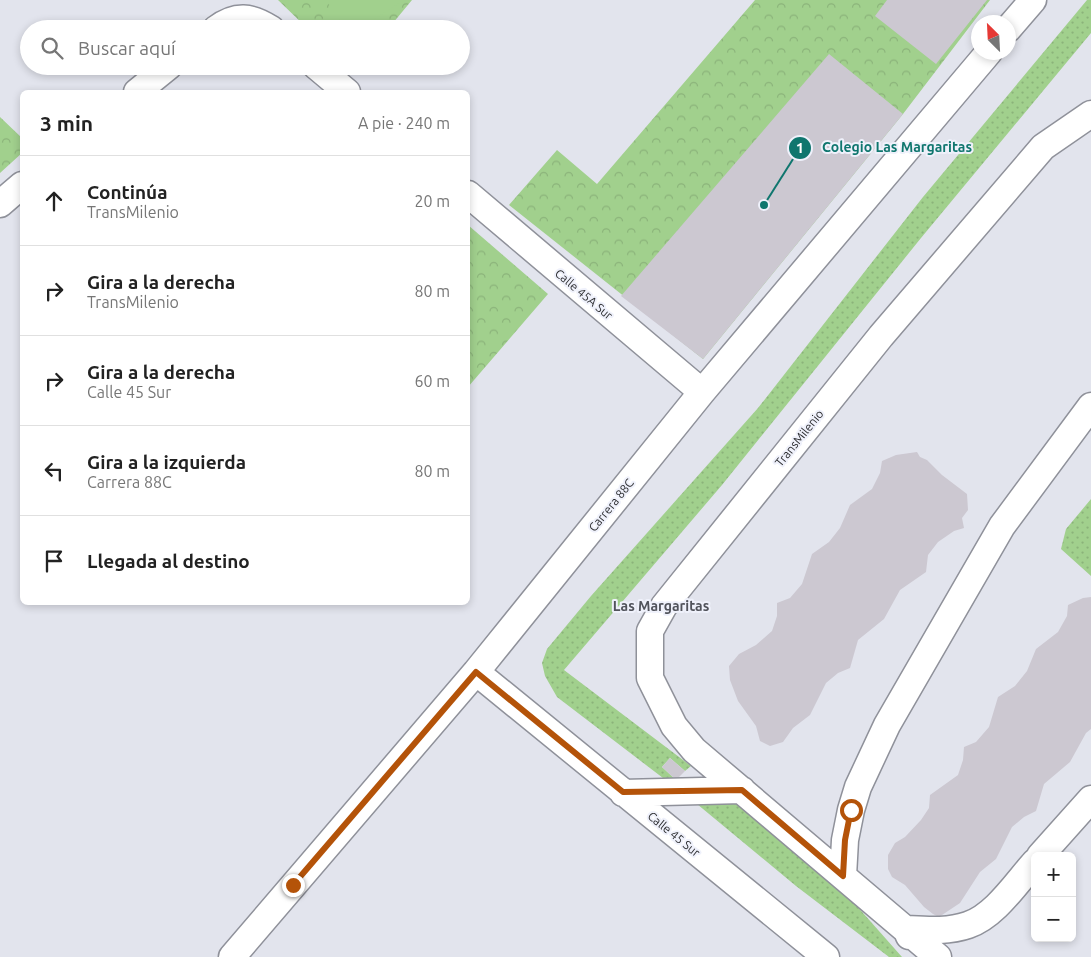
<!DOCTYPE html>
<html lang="es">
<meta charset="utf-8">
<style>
:root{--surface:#fff;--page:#f6f6f6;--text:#222;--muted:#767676;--line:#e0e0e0}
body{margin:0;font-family:Ubuntu,sans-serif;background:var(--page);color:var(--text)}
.controls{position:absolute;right:15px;bottom:15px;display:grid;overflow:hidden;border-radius:8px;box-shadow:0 2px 8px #0003}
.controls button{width:45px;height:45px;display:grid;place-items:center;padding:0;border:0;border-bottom:1px solid var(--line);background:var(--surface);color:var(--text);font:25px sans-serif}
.compass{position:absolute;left:971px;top:15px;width:45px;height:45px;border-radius:50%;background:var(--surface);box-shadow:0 2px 8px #0003;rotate:336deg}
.stop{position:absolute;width:15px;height:15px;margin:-11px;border:4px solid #b45309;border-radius:50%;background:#fff}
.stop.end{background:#b45309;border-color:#fff;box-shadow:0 1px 5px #0008}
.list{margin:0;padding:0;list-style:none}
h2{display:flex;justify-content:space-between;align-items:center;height:65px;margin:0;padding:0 20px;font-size:21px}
h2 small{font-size:16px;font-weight:400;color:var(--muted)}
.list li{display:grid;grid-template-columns:32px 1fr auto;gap:15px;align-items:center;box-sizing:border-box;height:90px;padding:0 20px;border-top:1px solid var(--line)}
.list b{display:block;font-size:19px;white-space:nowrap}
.list p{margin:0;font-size:16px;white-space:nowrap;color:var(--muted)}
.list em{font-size:16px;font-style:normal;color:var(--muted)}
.icon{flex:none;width:28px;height:28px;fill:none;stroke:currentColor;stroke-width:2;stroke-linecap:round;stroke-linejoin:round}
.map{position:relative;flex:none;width:1091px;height:957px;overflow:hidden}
.search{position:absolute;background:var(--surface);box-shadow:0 2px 8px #0003;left:20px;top:20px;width:450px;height:55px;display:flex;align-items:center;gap:12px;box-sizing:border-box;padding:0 18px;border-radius:28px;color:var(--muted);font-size:19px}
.panel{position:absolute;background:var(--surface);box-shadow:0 2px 8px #0003;left:20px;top:90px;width:450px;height:515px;border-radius:8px}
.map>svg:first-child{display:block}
</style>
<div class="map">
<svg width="1091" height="957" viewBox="0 0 1091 957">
<defs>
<pattern id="grass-dots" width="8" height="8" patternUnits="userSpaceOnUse" patternTransform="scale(1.25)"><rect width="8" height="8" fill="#a1d08d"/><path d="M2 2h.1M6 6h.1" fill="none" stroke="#8bb37a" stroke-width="1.8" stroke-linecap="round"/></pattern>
<pattern id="forest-crowns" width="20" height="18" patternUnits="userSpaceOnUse" patternTransform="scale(1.25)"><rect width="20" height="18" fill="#a1d08d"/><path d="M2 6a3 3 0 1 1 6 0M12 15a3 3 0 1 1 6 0" fill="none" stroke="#8bb37a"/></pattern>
</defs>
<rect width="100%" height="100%" fill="#e2e4ed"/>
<path fill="url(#grass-dots)" d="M 1087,0 L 1091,0 L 1091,33 L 921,238 L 722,485 L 564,670 L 691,766 L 685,771 L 670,758 L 662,767 L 676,780 L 663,778 L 557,697 L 545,676 L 542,663 L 547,649 L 591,596 L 758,408 L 923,197 Z
M 1091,499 L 1091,576 L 1061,549 L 1066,529 Z
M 735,803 L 840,887 L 902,957 L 889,957 L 796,886 L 697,804 Z"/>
<path fill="url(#forest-crowns)" d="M 278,0 L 412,0 L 388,29 L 308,29 Z
M 755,0 L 990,0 L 903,114 L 703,359 L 509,205 L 557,150 L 597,184 Z
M 0,117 L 22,138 L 22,153 L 0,173 Z
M 468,225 L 548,294 L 468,387 Z"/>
<path fill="#a1d08d" d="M 326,0 L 404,0 L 359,29 L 345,29 Z"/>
<path fill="#ccc8d1" d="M 887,0 L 987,0 L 936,64 L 875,16 Z
M 829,54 L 903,114 L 703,359 L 621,296 Z
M 917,452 L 920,457 L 927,460 L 942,475 L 967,494 L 968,510 L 962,518 L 964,528 L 954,531 L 938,542 L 928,555 L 926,572 L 900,590 L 884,619 L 858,640 L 850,668 L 838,673 L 826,683 L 810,715 L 793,728 L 783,742 L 770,746 L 760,741 L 756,726 L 738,701 L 730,680 L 729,666 L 739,654 L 756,645 L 772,631 L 777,616 L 777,603 L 790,598 L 802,584 L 812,554 L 829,542 L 840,528 L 850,505 L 872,489 L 880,473 L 882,461 L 896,455 Z
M 1091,597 L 1091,729 L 1086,733 L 1070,762 L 1044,784 L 1036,811 L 1024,817 L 1012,827 L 996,859 L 980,872 L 960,903 L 939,917 L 933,914 L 924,907 L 905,885 L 892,877 L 888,869 L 888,855 L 895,843 L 905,837 L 921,820 L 929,808 L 930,795 L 958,775 L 963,760 L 964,747 L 976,742 L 989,727 L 998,697 L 1015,686 L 1027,671 L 1036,649 L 1058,632 L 1067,616 L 1068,605 L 1083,598 Z
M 670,758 L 685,771 L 676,780 L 662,767 Z"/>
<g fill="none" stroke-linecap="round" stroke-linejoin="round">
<g stroke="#8f919a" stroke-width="29">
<path id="minor" d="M 216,29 C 236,14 251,16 271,29
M 1008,29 L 1033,0
M 316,66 L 347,92
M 137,92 L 169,66
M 468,194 L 702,392
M 0,204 L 22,185
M 476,672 L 826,957
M 623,793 L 742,790
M 1040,856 L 1091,799
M 843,876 L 845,840 L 851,810 L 858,787 L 887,725 L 1002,526 L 1091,406
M 909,936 L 906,929 C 926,930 948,932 968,925 C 995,916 1016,883 1035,862
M 232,957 L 476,672 L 702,392 L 989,52
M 938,957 L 694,750 L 674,726 L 650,678 L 650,631 L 664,606 L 881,336 L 1043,147 L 1091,114"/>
</g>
<use href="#minor" stroke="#fff" stroke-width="26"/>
</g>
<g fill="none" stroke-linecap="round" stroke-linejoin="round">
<path stroke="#b45309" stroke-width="6" d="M 293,885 L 476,672 L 623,792 L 742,790 L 843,876 L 845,840 L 851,810"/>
</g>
<g text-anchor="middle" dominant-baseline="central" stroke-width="4" stroke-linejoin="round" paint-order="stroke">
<g font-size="12" fill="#2b2c2f" stroke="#eff1fb">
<text transform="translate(584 294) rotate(40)">Calle 45A Sur</text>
<text transform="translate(799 438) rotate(-51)">TransMilenio</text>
<text transform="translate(611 505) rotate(-51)">Carrera 88C</text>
<text transform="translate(674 834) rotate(39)">Calle 45 Sur</text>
</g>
<g font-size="14" font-weight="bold" fill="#51535b" stroke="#eff1fb">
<text x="661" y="606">Las Margaritas</text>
</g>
</g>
<path fill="none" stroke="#0f766e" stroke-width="2" d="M764 205L800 148"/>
<g fill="#0f766e" stroke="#eff1fb" stroke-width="2">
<circle cx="764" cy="205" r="5"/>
<circle cx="800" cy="148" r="12"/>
</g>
<g font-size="15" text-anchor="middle" font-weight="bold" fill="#fff">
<text x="800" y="153">1</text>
</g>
<g font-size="14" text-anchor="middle" font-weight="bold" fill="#0f766e" stroke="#eff1fb" stroke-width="4" stroke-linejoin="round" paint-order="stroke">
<text x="897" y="152">Colegio Las Margaritas</text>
</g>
</svg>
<div class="controls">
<button>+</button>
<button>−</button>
</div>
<svg class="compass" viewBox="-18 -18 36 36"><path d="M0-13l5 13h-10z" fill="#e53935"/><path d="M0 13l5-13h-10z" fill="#767676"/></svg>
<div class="stop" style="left:851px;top:810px"></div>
<div class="stop end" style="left:293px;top:885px"></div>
<div class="search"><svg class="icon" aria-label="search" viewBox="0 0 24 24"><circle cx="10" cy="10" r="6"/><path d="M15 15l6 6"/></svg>Buscar aquí</div>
<section class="panel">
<h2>3 min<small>A pie · 240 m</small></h2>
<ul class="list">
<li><svg class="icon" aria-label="ahead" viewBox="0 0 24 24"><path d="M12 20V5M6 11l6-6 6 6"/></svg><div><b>Continúa</b><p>TransMilenio</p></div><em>20 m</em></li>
<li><svg class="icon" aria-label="right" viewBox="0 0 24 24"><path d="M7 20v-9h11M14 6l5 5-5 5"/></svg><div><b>Gira a la derecha</b><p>TransMilenio</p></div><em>80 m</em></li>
<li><svg class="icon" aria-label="right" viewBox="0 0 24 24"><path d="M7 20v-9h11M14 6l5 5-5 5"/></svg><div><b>Gira a la derecha</b><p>Calle 45 Sur</p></div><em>60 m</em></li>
<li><svg class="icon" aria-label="left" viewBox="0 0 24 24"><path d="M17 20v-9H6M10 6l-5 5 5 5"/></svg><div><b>Gira a la izquierda</b><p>Carrera 88C</p></div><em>80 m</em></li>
<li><svg class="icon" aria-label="arrive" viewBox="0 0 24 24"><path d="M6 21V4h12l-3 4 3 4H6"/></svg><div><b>Llegada al destino</b></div></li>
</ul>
</section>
</div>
